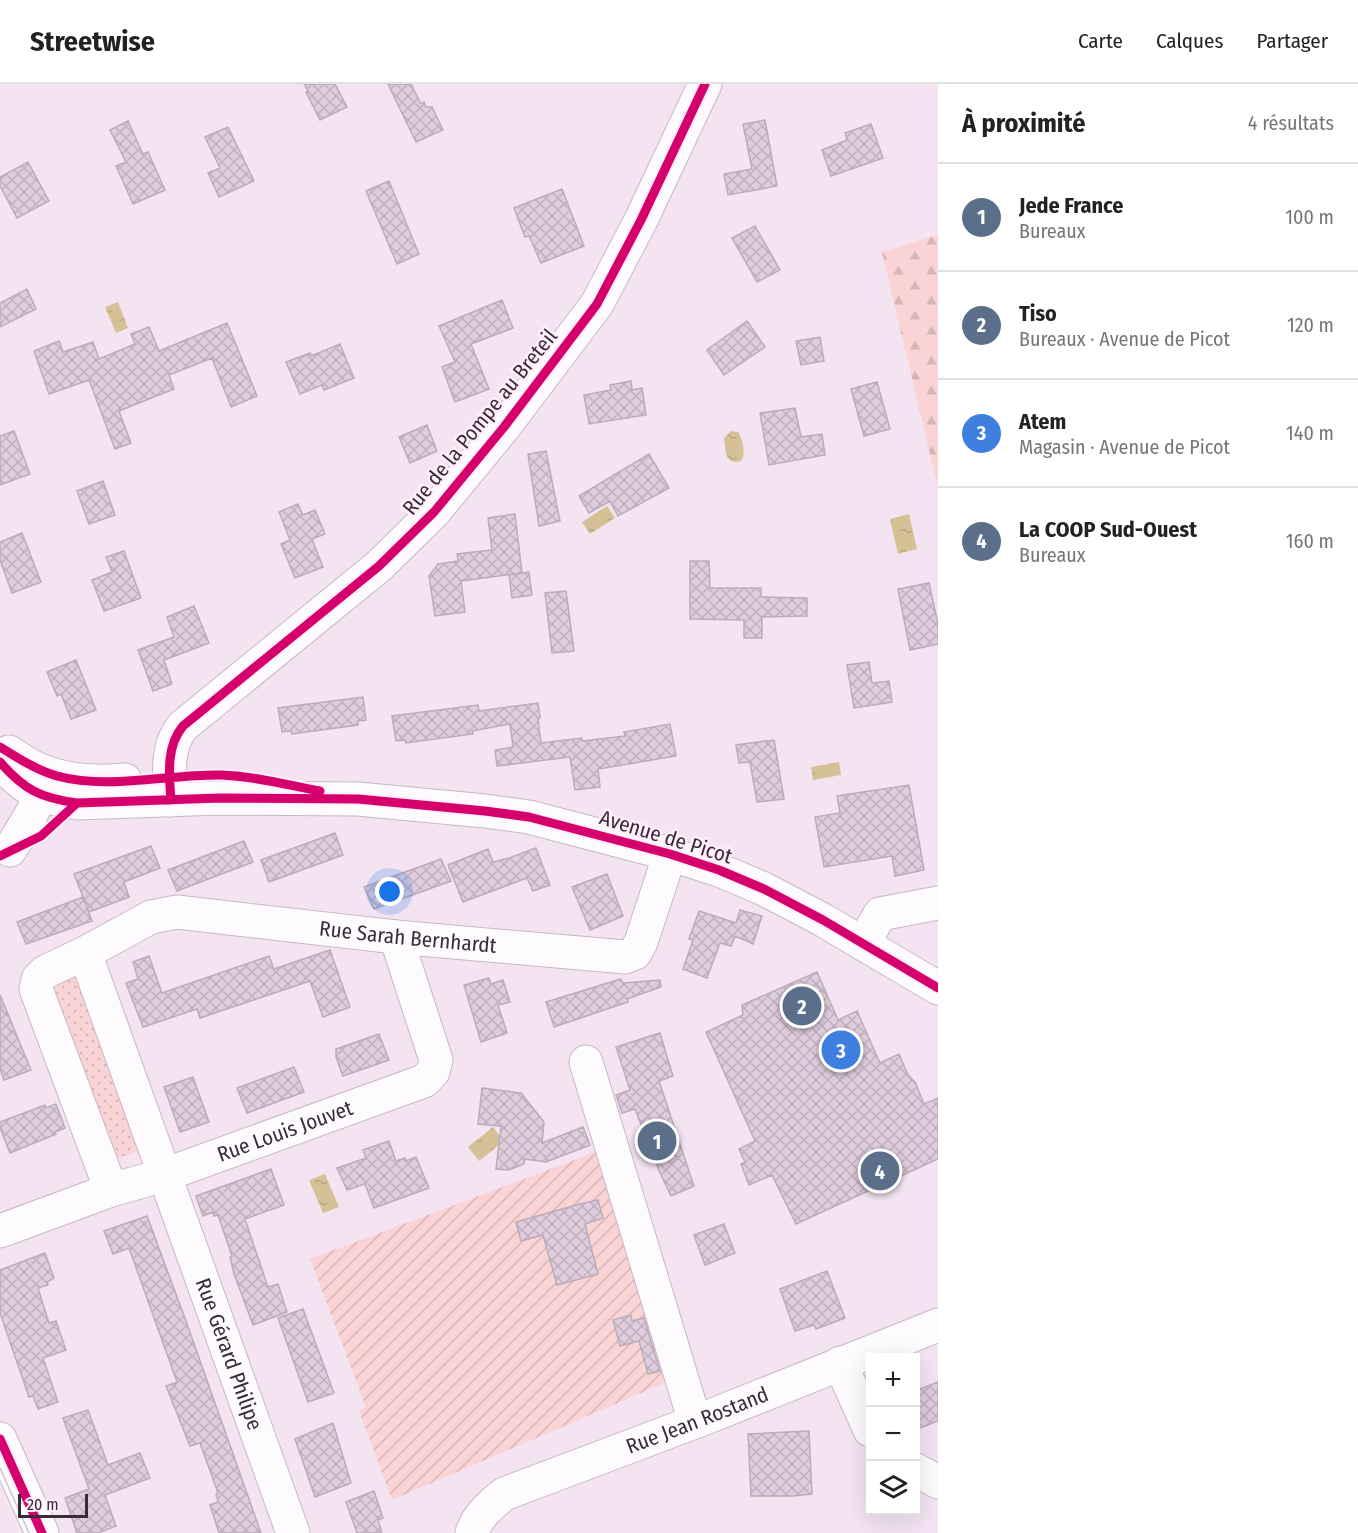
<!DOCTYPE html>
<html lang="fr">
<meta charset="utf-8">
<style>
:root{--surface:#fff;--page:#f6f6f6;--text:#222;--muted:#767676;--line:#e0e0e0;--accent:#b45309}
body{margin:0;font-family:"Fira Sans Condensed",sans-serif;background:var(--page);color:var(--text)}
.controls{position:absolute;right:18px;bottom:18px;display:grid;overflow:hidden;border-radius:0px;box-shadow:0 6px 24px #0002}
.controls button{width:54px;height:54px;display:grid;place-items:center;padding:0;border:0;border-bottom:2px solid var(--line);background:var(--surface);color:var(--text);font:30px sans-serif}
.scale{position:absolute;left:18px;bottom:15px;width:70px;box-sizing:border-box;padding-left:6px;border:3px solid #392b37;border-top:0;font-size:16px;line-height:21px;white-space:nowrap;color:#392b37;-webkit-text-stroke:4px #ffeffc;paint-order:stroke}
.you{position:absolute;left:390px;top:808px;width:21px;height:21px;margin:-15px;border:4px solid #fff;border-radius:50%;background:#1a73e8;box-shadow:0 0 0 9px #1a73e833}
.badge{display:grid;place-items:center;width:39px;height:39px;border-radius:50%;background:var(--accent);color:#fff;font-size:20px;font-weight:700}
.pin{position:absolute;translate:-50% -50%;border:3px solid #fff;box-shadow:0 2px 6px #0006}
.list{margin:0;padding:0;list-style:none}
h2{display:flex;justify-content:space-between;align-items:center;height:78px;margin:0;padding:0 24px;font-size:26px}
h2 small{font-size:20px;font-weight:400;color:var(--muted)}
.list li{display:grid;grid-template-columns:39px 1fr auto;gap:18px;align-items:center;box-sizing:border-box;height:108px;padding:0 24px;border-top:2px solid var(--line)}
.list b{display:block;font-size:22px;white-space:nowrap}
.list p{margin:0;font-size:20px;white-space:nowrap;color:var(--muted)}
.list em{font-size:20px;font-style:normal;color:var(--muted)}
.icon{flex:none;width:33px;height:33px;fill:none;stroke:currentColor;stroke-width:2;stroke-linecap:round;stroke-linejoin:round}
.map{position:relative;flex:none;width:938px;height:1449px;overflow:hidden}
header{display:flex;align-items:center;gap:36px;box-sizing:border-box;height:84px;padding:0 30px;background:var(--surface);border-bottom:2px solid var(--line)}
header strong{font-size:28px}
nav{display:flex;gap:33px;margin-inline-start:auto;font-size:21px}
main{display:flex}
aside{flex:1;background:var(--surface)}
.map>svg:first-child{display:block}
</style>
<header>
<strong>Streetwise</strong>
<nav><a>Carte</a><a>Calques</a><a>Partager</a></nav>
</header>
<main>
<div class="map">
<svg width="938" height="1449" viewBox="0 0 938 1449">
<defs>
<pattern id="grass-dots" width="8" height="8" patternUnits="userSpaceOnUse" patternTransform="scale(1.5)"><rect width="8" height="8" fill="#fad4d4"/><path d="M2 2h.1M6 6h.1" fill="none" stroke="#d7b6b7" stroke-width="1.8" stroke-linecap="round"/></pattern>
<pattern id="forest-firs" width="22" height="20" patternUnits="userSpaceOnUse" patternTransform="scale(1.5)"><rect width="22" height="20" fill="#fad4d4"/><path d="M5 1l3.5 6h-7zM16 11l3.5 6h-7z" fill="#d7b6b7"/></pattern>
<pattern id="garden-furrows" width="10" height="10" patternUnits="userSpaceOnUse" patternTransform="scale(1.5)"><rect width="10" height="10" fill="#fad4d4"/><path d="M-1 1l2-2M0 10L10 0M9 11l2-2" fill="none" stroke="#d7b6b7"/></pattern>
<pattern id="water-ripples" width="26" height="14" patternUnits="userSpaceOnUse" patternTransform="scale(1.5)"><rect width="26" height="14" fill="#d6c196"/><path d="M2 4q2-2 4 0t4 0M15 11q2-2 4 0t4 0" fill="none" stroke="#b8a682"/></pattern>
<pattern id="building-cross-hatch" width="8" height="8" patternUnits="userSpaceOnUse" patternTransform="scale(1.5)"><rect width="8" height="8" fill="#dfcddd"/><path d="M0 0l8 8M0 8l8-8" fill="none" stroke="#c0b0be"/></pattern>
</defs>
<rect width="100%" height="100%" fill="#f4e4f2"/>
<path fill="url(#grass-dots)" d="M 70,891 L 76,893 L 81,897 L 141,1065 C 133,1070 122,1074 112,1073 L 48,901 Z"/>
<path fill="url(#forest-firs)" d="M 938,151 L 938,404 L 882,168 Z"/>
<path fill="url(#garden-furrows)" d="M 604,1065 L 669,1297 L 392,1416 L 359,1327 L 366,1323 L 310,1175 Z"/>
<path fill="url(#water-ripples)" d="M 118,218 L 128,244 L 116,249 L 105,223 Z
M 731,347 L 738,348 C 743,355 746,370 741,377 C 724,382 726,365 724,354 Z
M 607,422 L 615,434 L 590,450 L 582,438 Z
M 909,430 L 917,465 L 898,470 L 890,435 Z
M 839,678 L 841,691 L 813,696 L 811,683 Z
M 493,1043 L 504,1057 L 479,1077 L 468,1063 Z
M 325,1090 L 339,1123 L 323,1129 L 309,1096 Z"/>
<path fill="url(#building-cross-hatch)" stroke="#baacb8" stroke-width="1.5" d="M 304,0 L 335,0 L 347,23 L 320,36 L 306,8 L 308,7 Z
M 388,0 L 411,0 L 421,20 L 424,18 L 426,23 L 432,23 L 443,46 L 416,58 Z
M 765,36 L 777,102 L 728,111 L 724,90 L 752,85 L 743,40 Z
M 128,37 L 143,70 L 148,68 L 165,106 L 133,120 L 116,82 L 126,78 L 110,46 Z
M 871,40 L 883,74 L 831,92 L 822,66 L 847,56 L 845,49 Z
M 228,43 L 254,97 L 219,113 L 208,89 L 220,84 L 205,53 Z
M 28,78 L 49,117 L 17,134 L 0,102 L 0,93 Z
M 389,97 L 419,170 L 397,180 L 366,107 Z
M 562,105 L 584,162 L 541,179 L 529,152 L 525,153 L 514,124 Z
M 755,142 L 780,186 L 757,198 L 732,154 Z
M 27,205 L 36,225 L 0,243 L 0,219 Z
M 502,216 L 513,244 L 471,260 L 489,305 L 455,318 L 442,283 L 455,278 L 439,242 Z
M 747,237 L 765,263 L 724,291 L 707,266 Z
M 227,239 L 257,312 L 231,323 L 212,274 L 169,291 L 174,305 L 119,327 L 131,359 L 115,365 L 89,296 L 49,310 L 34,267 L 59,257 L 63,268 L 93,258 L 99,275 L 135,260 L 131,250 L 149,243 L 159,267 Z
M 820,253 L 824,277 L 801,281 L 796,257 Z
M 340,260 L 354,294 L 324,306 L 322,301 L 300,310 L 286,278 L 310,269 L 311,272 Z
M 631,297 L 632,306 L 642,304 L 646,331 L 589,340 L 584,311 L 611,306 L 610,301 Z
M 877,298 L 890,345 L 864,352 L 851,305 Z
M 795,324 L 801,353 L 822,350 L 825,371 L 769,381 L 760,329 Z
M 427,341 L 437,367 L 410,379 L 399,353 Z
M 14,347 L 30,390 L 0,401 L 0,352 Z
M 546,367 L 560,437 L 539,442 L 528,370 Z
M 649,370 L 669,404 L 618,432 L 610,417 L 589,429 L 579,412 Z
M 103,397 L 115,431 L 89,440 L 77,407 Z
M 298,420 L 303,431 L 315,426 L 325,450 L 312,455 L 323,483 L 295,494 L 281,460 L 290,456 L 279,428 Z
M 515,430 L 522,489 L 461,497 L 465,528 L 435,532 L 429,492 L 438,480 L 458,477 L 457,470 L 492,466 L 488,434 Z
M 22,449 L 41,498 L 12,509 L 0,476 L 0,458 Z
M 124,467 L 141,514 L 104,527 L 92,496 L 112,488 L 106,473 Z
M 690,477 L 709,477 L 710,504 L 761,504 L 761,513 L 807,514 L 807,532 L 762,533 L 762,554 L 744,554 L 744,536 L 690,535 Z
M 529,488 L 532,511 L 512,514 L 509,491 Z
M 929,499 L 938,540 L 938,560 L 910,566 L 898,505 Z
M 566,507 L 574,567 L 552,569 L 545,509 Z
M 194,522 L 209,559 L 164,576 L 172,600 L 153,607 L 138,566 L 174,553 L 167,533 Z
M 76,576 L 96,626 L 71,635 L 61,610 L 57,612 L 47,588 Z
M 869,578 L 872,599 L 889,597 L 892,618 L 854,624 L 847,581 Z
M 363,613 L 366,636 L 358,637 L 358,641 L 292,650 L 291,647 L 282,648 L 278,624 Z
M 538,619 L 540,634 L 538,635 L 541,659 L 582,654 L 582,657 L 625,652 L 624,648 L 670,640 L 676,672 L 598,685 L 600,703 L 575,706 L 570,673 L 497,682 L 495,666 L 513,663 L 510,640 L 472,647 L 473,650 L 406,659 L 405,656 L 396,657 L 392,632 L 478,621 L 479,627 Z
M 774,656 L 784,715 L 757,718 L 750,678 L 739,679 L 736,661 Z
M 909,701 L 924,786 L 895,792 L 892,772 L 824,783 L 815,733 L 840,729 L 837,712 Z
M 335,749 L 343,771 L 269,798 L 261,776 Z
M 244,757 L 253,778 L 177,807 L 168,786 Z
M 151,762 L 160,784 L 124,798 L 129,813 L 89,828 L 74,790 Z
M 536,764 L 550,801 L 533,807 L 527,794 L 463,818 L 448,781 L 488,765 L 493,778 L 509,774 Z
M 441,775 L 451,797 L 374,825 L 364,803 Z
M 607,790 L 623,832 L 590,846 L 572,803 Z
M 83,813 L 92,837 L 26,860 L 17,838 Z
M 740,826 L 762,832 L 753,860 L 735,852 L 731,862 L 720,859 L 707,894 L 683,885 L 693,856 L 689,855 L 699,827 L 736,839 Z
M 330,866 L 350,923 L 323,933 L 310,897 L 200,934 L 197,925 L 143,943 L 126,899 L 138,895 L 133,878 L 149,872 L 162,909 L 269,872 L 274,885 Z
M 817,888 L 838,936 L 857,927 L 880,979 L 899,970 L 908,991 L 915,998 L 924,1020 L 938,1014 L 938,1075 L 796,1140 L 772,1091 L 749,1101 L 741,1080 L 745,1078 L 739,1065 L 755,1057 L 706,948 L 743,931 L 742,921 Z
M 489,894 L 491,900 L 503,896 L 510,918 L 498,921 L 507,949 L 481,958 L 464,901 Z
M 621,895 L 623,899 L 660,896 L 661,903 L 627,915 L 628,918 L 554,943 L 546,918 Z
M 0,911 L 31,986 L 4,996 L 0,985 Z
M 660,949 L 673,992 L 659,997 L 694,1102 L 671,1112 L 660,1089 L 635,1025 L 622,1029 L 616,1011 L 630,1006 L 616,963 Z
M 379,950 L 389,976 L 343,992 L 336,973 L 336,965 Z
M 294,983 L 304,1008 L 247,1029 L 237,1004 Z
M 193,993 L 209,1038 L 180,1048 L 164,1003 Z
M 482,1004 L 521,1009 L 544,1038 L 542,1059 L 583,1043 L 590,1061 L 546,1078 L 525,1075 L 524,1080 L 509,1086 L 496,1085 L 501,1042 L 478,1040 Z
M 56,1020 L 65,1044 L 55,1048 L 56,1050 L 10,1069 L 0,1044 L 0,1038 L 45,1021 L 46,1024 Z
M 389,1057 L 396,1077 L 405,1074 L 406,1077 L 416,1073 L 429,1104 L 374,1124 L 365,1100 L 347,1106 L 337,1084 L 366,1074 L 363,1066 Z
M 271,1085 L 284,1121 L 245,1135 L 268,1203 L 278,1200 L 287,1228 L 253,1241 L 234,1190 L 230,1173 L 232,1172 L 218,1131 L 214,1132 L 213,1128 L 203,1132 L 196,1112 Z
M 598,1116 L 603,1134 L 585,1140 L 598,1190 L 557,1201 L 543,1151 L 521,1157 L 516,1138 L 580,1120 Z
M 147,1132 L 186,1237 L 261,1449 L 219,1449 L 210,1421 L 218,1418 L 216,1410 L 218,1409 L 200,1359 L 190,1362 L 166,1302 L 177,1298 L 129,1164 L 113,1170 L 104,1147 Z
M 724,1140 L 735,1169 L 705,1181 L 694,1151 Z
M 45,1169 L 54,1194 L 47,1198 L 48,1201 L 38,1204 L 49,1239 L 56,1237 L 66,1266 L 43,1274 L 58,1318 L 38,1325 L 33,1312 L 29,1313 L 0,1229 L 0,1186 Z
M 827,1187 L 845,1234 L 816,1245 L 814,1241 L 795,1247 L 780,1205 Z
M 303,1225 L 334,1309 L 308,1318 L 278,1234 Z
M 631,1231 L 632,1237 L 644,1234 L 660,1287 L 648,1290 L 639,1257 L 620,1262 L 613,1236 Z
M 938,1298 L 938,1337 L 915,1346 L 915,1307 Z
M 88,1326 L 108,1381 L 140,1369 L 150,1394 L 105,1411 L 116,1442 L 98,1449 L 77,1449 L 65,1414 L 89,1405 L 63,1334 Z
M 333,1339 L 351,1399 L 315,1413 L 295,1355 Z
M 809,1347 L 812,1410 L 792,1412 L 751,1412 L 748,1350 Z
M 374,1407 L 383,1434 L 378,1436 L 382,1449 L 357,1449 L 346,1418 Z"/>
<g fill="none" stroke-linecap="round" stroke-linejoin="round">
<g stroke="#c6b8c4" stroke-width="35">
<g id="minor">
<path d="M 9,668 C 18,674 27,680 37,685 C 65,697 95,699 125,696"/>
<path d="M 0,678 C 24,706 41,714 77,719 L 220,714 L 358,715 L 485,727 L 529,733 L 670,770 L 719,786 L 764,805 L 823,836 L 938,904"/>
<path d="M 171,716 C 169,691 166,662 183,642 L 379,482 L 434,428 L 504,343 L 597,220 L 641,136 L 705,0"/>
<path d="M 10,766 L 32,729 L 43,705 L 58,700"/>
<path d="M 863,860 L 880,830 L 938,819"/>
<path id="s1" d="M 85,869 L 151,833 L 177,828 L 396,853 L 625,873 L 635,869 L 641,858 L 670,770"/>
<path d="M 586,978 L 695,1338"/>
<path id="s2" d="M 111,1106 L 36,905 L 38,895 L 45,888 L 85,869 L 293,1449"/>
<path id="s3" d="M 0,1147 L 111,1106 L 164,1091 L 424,997 L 433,988 L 436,976 L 396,853"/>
<path d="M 840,1279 L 870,1346"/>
<path d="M 0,1355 L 42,1449"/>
<path d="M 916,1386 L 938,1398"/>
<path id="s4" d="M 472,1449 C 477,1432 491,1421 504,1410 L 708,1333 L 938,1241"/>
</g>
</g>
<use href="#minor" stroke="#fdfbfd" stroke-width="33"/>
<path stroke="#cbc6ca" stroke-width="1.5" d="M 0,1355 L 42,1449
M 0,1384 L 29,1449"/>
<g stroke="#ffeffc" stroke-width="13">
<path id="cycleway" d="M 0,663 C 18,674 36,686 57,692 C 109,706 168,690 221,691 C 254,692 287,701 320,707
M 0,678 C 24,706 41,714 77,719 L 220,714 L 358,715 L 485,727 L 529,733 L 670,770 L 719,786 L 764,805 L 823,836 L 938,904
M 171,716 C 169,691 166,662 183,642 L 379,482 L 434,428 L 504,343 L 597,220 L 641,136 L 705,0
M 0,772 L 41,752 L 77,719
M 0,1355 L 42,1449"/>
</g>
<use href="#cycleway" stroke="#d6006c" stroke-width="9"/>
</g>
<g text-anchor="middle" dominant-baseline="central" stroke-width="5" stroke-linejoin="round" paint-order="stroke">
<g font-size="21" fill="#392b37" stroke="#ffeffc">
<text transform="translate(480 338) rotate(-51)">Rue de la Pompe au Breteil</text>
<text transform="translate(666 753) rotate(17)">Avenue de Picot</text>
<text stroke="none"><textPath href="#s1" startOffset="334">Rue Sarah Bernhardt</textPath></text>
<text stroke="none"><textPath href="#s3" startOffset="302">Rue Louis Jouvet</textPath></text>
<text stroke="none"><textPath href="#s2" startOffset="705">Rue Gérard Philipe</textPath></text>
<text stroke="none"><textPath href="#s4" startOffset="258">Rue Jean Rostand</textPath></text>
</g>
</g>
</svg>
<div class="controls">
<button>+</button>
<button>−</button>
<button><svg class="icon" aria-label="layers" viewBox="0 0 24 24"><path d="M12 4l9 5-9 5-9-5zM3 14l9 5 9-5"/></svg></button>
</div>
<div class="scale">20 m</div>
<div class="you"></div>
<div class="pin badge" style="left:657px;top:1057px;background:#5c6f8a">1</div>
<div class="pin badge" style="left:802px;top:922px;background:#5c6f8a">2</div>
<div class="pin badge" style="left:841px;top:966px;background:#3f7fe0">3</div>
<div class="pin badge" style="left:880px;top:1087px;background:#5c6f8a">4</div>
</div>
<aside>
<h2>À proximité<small>4 résultats</small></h2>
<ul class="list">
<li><span class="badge" style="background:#5c6f8a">1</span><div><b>Jede France</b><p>Bureaux</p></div><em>100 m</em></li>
<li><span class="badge" style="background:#5c6f8a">2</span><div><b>Tiso</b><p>Bureaux · Avenue de Picot</p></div><em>120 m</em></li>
<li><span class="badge" style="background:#3f7fe0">3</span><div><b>Atem</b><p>Magasin · Avenue de Picot</p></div><em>140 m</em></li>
<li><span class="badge" style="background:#5c6f8a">4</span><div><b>La COOP Sud-Ouest</b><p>Bureaux</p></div><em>160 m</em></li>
</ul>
</aside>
</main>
